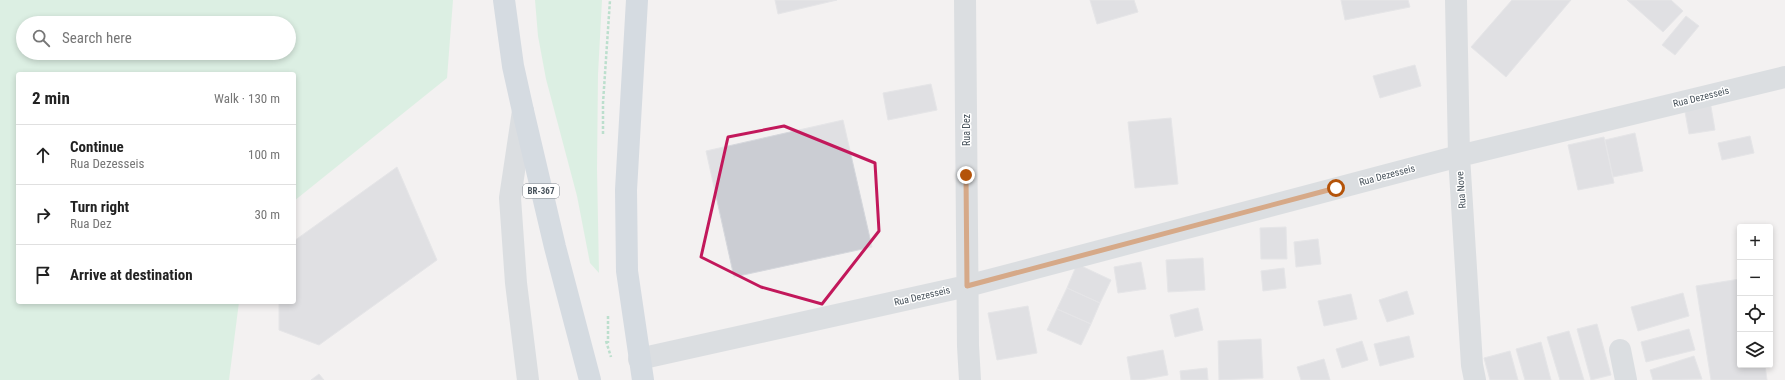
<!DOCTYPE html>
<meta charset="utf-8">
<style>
:root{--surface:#fff;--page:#f2f2f2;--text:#222;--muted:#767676;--line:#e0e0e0}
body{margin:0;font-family:"Roboto Condensed",sans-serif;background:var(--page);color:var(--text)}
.controls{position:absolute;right:12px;bottom:12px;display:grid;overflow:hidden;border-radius:4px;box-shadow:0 2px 6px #0003}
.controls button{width:36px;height:36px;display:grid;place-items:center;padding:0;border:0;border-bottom:1px solid var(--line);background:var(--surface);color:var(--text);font:20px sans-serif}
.stop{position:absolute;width:12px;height:12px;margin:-9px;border:3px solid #b45309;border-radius:50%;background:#fff}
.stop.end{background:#b45309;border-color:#fff;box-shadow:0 1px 4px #0008}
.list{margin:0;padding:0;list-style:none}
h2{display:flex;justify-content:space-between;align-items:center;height:52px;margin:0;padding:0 16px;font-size:17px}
h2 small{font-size:13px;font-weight:400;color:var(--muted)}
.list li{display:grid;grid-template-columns:26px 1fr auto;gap:12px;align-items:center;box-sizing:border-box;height:60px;padding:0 16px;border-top:1px solid var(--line)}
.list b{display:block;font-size:15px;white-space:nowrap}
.list p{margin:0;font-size:13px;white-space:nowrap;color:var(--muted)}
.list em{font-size:13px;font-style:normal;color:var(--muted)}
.icon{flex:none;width:22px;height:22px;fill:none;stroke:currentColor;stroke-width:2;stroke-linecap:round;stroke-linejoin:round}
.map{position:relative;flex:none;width:1785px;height:380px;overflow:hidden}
.search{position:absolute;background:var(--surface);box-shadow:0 2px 6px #0003;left:16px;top:16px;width:280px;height:44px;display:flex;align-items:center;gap:10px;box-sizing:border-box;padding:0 14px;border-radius:22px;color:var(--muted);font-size:15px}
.panel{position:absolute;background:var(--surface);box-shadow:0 2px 6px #0003;left:16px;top:72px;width:280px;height:232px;border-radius:4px}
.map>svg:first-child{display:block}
</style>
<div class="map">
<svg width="1785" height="380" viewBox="0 0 1785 380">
<rect width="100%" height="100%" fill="#f3f1f1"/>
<path fill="#c2eed2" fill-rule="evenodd" d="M 0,0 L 453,0 L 447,78 L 294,201 L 294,74 L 18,74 L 18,302 L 239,302 L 229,380 L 0,380 ZM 23,23 L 289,23 L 289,53 L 23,53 Z
M 535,0 L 602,0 L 598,74 L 597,169 L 599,273 L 590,263 L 577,196 L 546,79 L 538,36 Z"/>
<path fill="#cbcdd3" stroke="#d5d7dc" d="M 775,0 L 837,0 L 778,14 Z
M 1090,0 L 1134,0 L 1138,12 L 1097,24 Z
M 1341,0 L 1408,0 L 1410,7 L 1345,20 Z
M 1512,0 L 1571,0 L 1506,77 L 1471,47 Z
M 1627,0 L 1671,0 L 1683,11 L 1663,32 Z
M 1686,16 L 1699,26 L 1675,55 L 1662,45 Z
M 1415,65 L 1421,86 L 1380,98 L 1373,76 Z
M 931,84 L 937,110 L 888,120 L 883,93 Z
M 1710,101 L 1715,130 L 1689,134 L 1684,106 Z
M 1171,118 L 1178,184 L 1135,188 L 1128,122 Z
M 843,120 L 872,247 L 734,277 L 706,151 Z
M 1635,133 L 1643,171 L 1613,177 L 1605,140 Z
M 1750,136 L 1754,153 L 1722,160 L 1718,143 Z
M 1604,137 L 1614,183 L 1578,190 L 1568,145 Z
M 397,167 L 437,260 L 319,345 L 279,330 L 279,302 L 294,302 L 294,241 Z
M 1286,227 L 1287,259 L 1261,259 L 1260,228 Z
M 1318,239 L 1321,264 L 1296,267 L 1294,242 Z
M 1203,258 L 1205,290 L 1168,292 L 1166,260 Z
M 1141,262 L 1146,289 L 1118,293 L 1114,267 Z
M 1077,264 L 1111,280 L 1100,303 L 1067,288 Z
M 1284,268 L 1286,288 L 1263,291 L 1261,271 Z
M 1740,279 L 1740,365 L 1765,365 L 1767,380 L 1711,380 L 1696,286 Z
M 1067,288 L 1100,303 L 1091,324 L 1057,309 Z
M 1407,291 L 1414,314 L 1387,322 L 1379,300 Z
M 1683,293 L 1689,316 L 1638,331 L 1631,307 Z
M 1351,294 L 1357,319 L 1324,326 L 1318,301 Z
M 1028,306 L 1037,353 L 997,360 L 988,313 Z
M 1198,308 L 1203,330 L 1175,337 L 1170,315 Z
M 1057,309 L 1091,324 L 1081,345 L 1047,330 Z
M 1597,324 L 1611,375 L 1591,380 L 1577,329 Z
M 1689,329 L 1695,350 L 1646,362 L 1641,342 Z
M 1569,331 L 1584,380 L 1560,380 L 1547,337 Z
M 1409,336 L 1414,357 L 1380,366 L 1374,344 Z
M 1261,339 L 1263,378 L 1219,380 L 1218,341 Z
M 1362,341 L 1368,360 L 1342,368 L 1336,349 Z
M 1541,342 L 1551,380 L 1525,380 L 1516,349 Z
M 1163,350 L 1168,375 L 1141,380 L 1131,380 L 1127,357 Z
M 1510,351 L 1518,380 L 1490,380 L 1484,358 Z
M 1694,356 L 1702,379 L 1653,380 L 1650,370 Z
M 1324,359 L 1330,380 L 1301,380 L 1297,367 Z
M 1207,368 L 1208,380 L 1181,380 L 1180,371 Z
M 319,374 L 324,380 L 311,380 Z"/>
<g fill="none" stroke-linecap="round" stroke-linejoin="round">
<path stroke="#7bcaa3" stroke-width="2.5" stroke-dasharray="3 2" stroke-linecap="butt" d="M 603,134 L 603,103 L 610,0
M 608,316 L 608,343
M 606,341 L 611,357"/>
<path stroke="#bfc8ce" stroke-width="22" d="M 965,0 L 968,346 L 970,380
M 1456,0 L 1459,156 L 1472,365 L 1475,380
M 523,111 L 510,198 L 516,283 L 528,380
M 1620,350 L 1626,380
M 639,359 L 967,286 L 1459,156 L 1785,77"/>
<path stroke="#b2c0ce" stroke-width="22" d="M 504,0 L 513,66 L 523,111 L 555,247 L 590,380
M 637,0 L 626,190 L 627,271 L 643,380"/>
</g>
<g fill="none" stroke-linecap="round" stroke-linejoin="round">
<path stroke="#b45309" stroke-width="5" d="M 966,175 L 967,286 L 1336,188"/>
</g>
<path d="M0 0H1785V380H0ZM 784,126 L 875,163 L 879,231 L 822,304 L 761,287 L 701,257 L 728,137 Z" fill="#f3f1f1" fill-opacity=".55" fill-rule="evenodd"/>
<path fill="none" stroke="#c2185b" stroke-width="3" stroke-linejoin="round" d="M 784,126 L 875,163 L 879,231 L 822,304 L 761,287 L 701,257 L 728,137 Z"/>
<g text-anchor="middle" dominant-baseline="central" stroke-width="3" stroke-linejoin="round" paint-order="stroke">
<rect fill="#fff" stroke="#80878e" stroke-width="1" x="523" y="184" width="36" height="14" rx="3"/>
<g font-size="9" font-weight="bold" fill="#49545d">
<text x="541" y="191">BR-367</text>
</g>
<g font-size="10" fill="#49545d" stroke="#fff">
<text transform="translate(1701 97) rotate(-14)">Rua Dezesseis</text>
<text transform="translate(966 130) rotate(-90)">Rua Dez</text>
<text transform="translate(1387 175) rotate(-15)">Rua Dezesseis</text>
<text transform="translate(1461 190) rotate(-94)">Rua Nove</text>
<text transform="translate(922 296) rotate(-13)">Rua Dezesseis</text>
</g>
</g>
</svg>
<div class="controls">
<button>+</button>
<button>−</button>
<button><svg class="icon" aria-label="locate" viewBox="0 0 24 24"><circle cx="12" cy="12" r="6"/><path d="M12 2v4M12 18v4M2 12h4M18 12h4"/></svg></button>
<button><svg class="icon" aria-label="layers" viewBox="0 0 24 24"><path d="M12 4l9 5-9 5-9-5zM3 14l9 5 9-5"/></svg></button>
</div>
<div class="stop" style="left:1336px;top:188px"></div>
<div class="stop end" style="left:966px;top:175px"></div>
<div class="search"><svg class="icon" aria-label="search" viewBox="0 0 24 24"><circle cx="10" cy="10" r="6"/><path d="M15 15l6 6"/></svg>Search here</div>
<section class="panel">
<h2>2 min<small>Walk · 130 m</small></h2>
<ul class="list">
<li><svg class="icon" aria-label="ahead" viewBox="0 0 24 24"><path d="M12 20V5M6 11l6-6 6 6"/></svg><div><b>Continue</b><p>Rua Dezesseis</p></div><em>100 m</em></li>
<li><svg class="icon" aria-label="right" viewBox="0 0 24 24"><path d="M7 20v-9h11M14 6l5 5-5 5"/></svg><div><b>Turn right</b><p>Rua Dez</p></div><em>30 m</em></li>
<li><svg class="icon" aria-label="arrive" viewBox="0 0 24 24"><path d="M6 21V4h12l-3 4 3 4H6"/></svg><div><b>Arrive at destination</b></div></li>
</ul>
</section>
</div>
